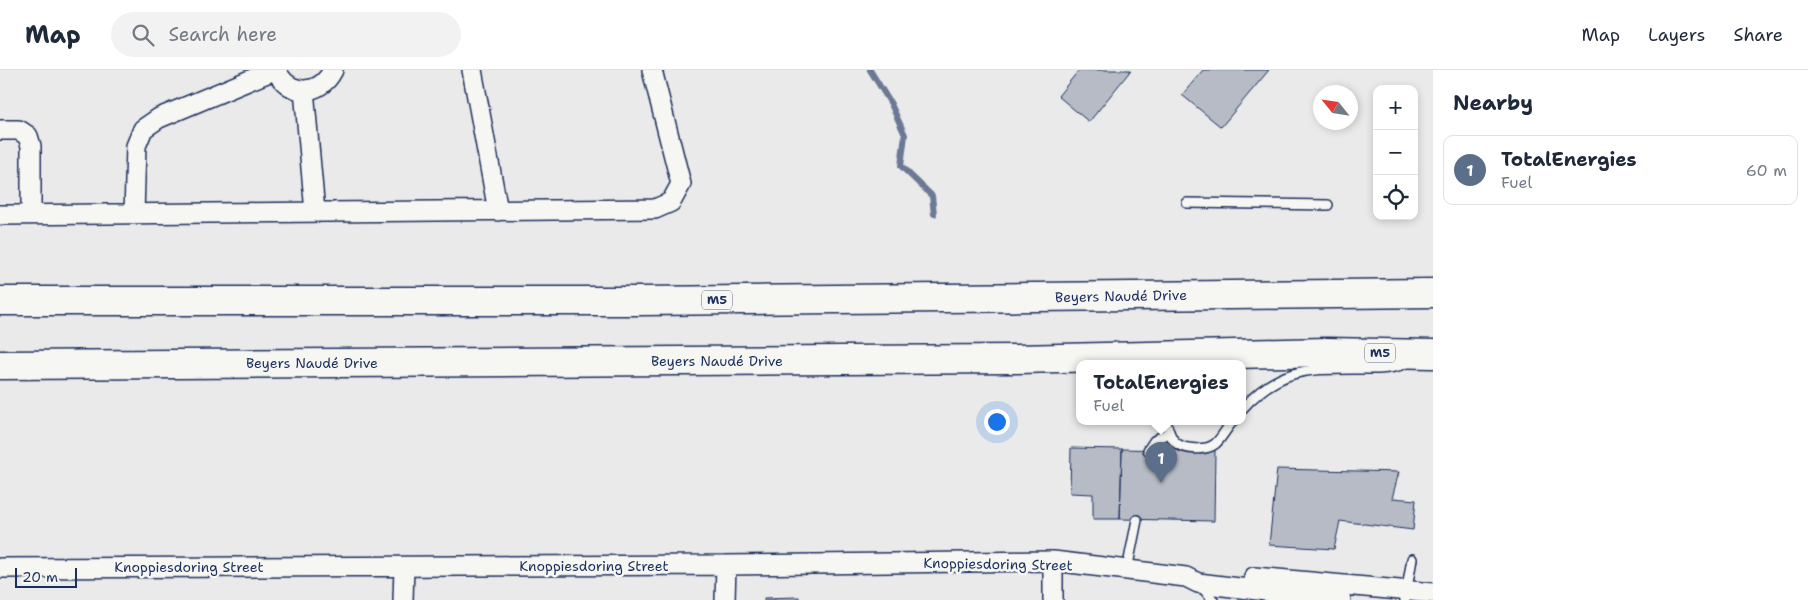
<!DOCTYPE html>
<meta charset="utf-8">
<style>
:root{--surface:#fff;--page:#f2f2f3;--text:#1f2937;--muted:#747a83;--line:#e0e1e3;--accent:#1b2f5e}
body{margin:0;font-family:"Shantell Sans",sans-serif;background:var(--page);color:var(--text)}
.controls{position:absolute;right:15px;top:15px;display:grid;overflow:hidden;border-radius:10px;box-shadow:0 2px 8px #0003}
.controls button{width:45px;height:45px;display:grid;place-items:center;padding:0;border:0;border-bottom:1px solid var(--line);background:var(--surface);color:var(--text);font:25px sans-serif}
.compass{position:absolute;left:1313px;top:15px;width:45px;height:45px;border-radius:50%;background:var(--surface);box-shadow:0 2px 8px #0003;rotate:300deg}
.scale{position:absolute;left:15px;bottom:12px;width:62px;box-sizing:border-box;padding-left:5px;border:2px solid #1b2f5e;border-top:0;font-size:14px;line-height:18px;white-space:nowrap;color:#1b2f5e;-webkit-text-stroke:4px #f6f6f2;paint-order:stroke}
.you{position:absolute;left:996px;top:351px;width:18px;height:18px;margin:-12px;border:4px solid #fff;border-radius:50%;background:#1a73e8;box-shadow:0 0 0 8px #1a73e833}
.badge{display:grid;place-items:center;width:32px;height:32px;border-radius:50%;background:var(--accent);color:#fff;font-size:16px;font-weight:700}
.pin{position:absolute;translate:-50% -41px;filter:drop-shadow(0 1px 2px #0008)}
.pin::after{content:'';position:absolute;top:26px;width:18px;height:15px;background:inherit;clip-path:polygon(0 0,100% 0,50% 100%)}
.popup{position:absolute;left:1076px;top:290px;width:170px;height:65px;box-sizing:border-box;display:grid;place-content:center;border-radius:10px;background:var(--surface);filter:drop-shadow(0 1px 4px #0005);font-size:16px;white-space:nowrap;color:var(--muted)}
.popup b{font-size:19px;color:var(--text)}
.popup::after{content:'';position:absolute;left:50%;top:100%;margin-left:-10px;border:10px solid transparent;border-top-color:var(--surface)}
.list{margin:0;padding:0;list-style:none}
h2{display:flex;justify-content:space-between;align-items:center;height:65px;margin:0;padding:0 20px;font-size:21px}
h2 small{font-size:16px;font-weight:400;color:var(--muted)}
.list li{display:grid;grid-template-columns:32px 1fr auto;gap:15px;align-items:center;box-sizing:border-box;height:70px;margin:0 10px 10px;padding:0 10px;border:1px solid var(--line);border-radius:10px}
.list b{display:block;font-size:19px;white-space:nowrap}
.list p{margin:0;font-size:16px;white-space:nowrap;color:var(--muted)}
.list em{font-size:16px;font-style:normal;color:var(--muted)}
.icon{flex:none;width:28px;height:28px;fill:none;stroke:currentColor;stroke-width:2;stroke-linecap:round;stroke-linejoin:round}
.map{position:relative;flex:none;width:1433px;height:530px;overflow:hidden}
header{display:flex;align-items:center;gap:30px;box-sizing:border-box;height:70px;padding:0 25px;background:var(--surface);border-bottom:1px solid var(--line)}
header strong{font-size:24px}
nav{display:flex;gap:28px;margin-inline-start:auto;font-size:18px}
.search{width:350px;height:45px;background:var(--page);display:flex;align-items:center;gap:12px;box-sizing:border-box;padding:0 18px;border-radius:28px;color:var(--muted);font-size:19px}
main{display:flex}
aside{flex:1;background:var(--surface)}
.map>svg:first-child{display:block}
</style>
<header>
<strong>Map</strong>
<div class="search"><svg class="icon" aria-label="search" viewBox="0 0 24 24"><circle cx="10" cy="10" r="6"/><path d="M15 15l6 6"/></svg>Search here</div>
<nav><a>Map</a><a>Layers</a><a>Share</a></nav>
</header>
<main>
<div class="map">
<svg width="1433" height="530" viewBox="0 0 1433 530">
<rect width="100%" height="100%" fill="#e9eae9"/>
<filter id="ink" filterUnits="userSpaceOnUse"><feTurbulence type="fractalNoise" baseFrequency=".02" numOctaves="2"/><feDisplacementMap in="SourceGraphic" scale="10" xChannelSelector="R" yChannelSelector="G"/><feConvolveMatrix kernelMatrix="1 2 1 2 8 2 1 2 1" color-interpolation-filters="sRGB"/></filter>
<g filter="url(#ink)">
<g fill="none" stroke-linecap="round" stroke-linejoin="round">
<path stroke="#6c7995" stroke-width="6" d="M 870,0 L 891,34 L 905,65 L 901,96 L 932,126 L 934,144"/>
</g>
<path fill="#b6bbc6" stroke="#1b2f5e" d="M 1079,0 L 1131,0 L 1089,52 L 1058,26 Z
M 1203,0 L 1269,0 L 1221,57 L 1182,25 Z
M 1071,378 L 1122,379 L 1120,449 L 1093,449 L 1093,424 L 1070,423 Z
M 1122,379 L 1215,381 L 1214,451 L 1120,449 Z
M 1277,399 L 1399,402 L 1392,428 L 1416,430 L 1413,460 L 1340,451 L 1334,479 L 1269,475 Z
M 799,527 L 799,530 L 764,530 L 764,528 Z"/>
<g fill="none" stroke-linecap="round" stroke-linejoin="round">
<g stroke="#1b2f5e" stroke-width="12">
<path id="service" d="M 1187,133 L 1328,135
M 1242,339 C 1279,298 1306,299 1358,299 C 1374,299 1389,300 1404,294
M 1166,352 C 1168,359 1170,368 1176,373 C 1185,380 1206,381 1215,374 C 1221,369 1226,359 1232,352
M 1148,380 L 1154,371 L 1169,362
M 1127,500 L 1137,450
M 1200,515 L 1213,530
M 1405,530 L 1412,489"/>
</g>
<g stroke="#1b2f5e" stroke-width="22">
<path id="minor" d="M 276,0 C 289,27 320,26 333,0
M 472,0 L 498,141
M 304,20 L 315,142
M 0,60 L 19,60 L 28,66 L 31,76 L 31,144
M 134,144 L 136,76 L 143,59 L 159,48 L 274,0
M 0,145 L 655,139 L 671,132 L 681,114 L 652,0
M 1053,491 L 1053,530
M 0,498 L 726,495 L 1053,491 L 1186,507 L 1198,513 L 1341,530
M 1254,507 L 1433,523
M 403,530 L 404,497
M 725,530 L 726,495"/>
</g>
<g stroke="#1b2f5e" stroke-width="31">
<path id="primary" d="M 0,231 L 641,231 L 1433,223
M 0,295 L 1017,289 L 1327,282 L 1433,284"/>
</g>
<use href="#service" stroke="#f6f6f2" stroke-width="9"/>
<use href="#minor" stroke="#f6f6f2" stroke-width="19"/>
<use href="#primary" stroke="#f6f6f2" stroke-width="28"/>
</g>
</g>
<g text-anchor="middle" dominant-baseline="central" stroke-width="5" stroke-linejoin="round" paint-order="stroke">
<g fill="#f6f6f2" stroke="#5d6b8a" stroke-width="1">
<rect x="702" y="220.5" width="30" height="19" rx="4"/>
<rect x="1365" y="273.5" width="30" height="19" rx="4"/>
</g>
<g font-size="12" font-weight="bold" fill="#1b2f5e">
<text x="717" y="230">M5</text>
<text x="1380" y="283">M5</text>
</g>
<g font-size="14" fill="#1b2f5e" stroke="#f6f6f2">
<text transform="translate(1121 226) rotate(-1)">Beyers Naudé Drive</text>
<text x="717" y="291">Beyers Naudé Drive</text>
<text x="312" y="293">Beyers Naudé Drive</text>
<text transform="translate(998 494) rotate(1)">Knoppiesdoring Street</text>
<text x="594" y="496">Knoppiesdoring Street</text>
<text x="189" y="497">Knoppiesdoring Street</text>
</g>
</g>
</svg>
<div class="controls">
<button>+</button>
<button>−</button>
<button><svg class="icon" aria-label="locate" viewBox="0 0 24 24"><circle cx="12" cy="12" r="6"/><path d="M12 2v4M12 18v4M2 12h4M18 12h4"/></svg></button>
</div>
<svg class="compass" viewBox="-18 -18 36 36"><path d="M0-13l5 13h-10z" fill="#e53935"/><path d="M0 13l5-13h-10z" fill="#747a83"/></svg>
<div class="scale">20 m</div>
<div class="you"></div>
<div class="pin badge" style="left:1161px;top:413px;background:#5c6f8a">1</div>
<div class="popup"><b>TotalEnergies</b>Fuel</div>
</div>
<aside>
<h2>Nearby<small></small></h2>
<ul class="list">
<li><span class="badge" style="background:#5c6f8a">1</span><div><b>TotalEnergies</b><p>Fuel</p></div><em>60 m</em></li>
</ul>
</aside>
</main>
